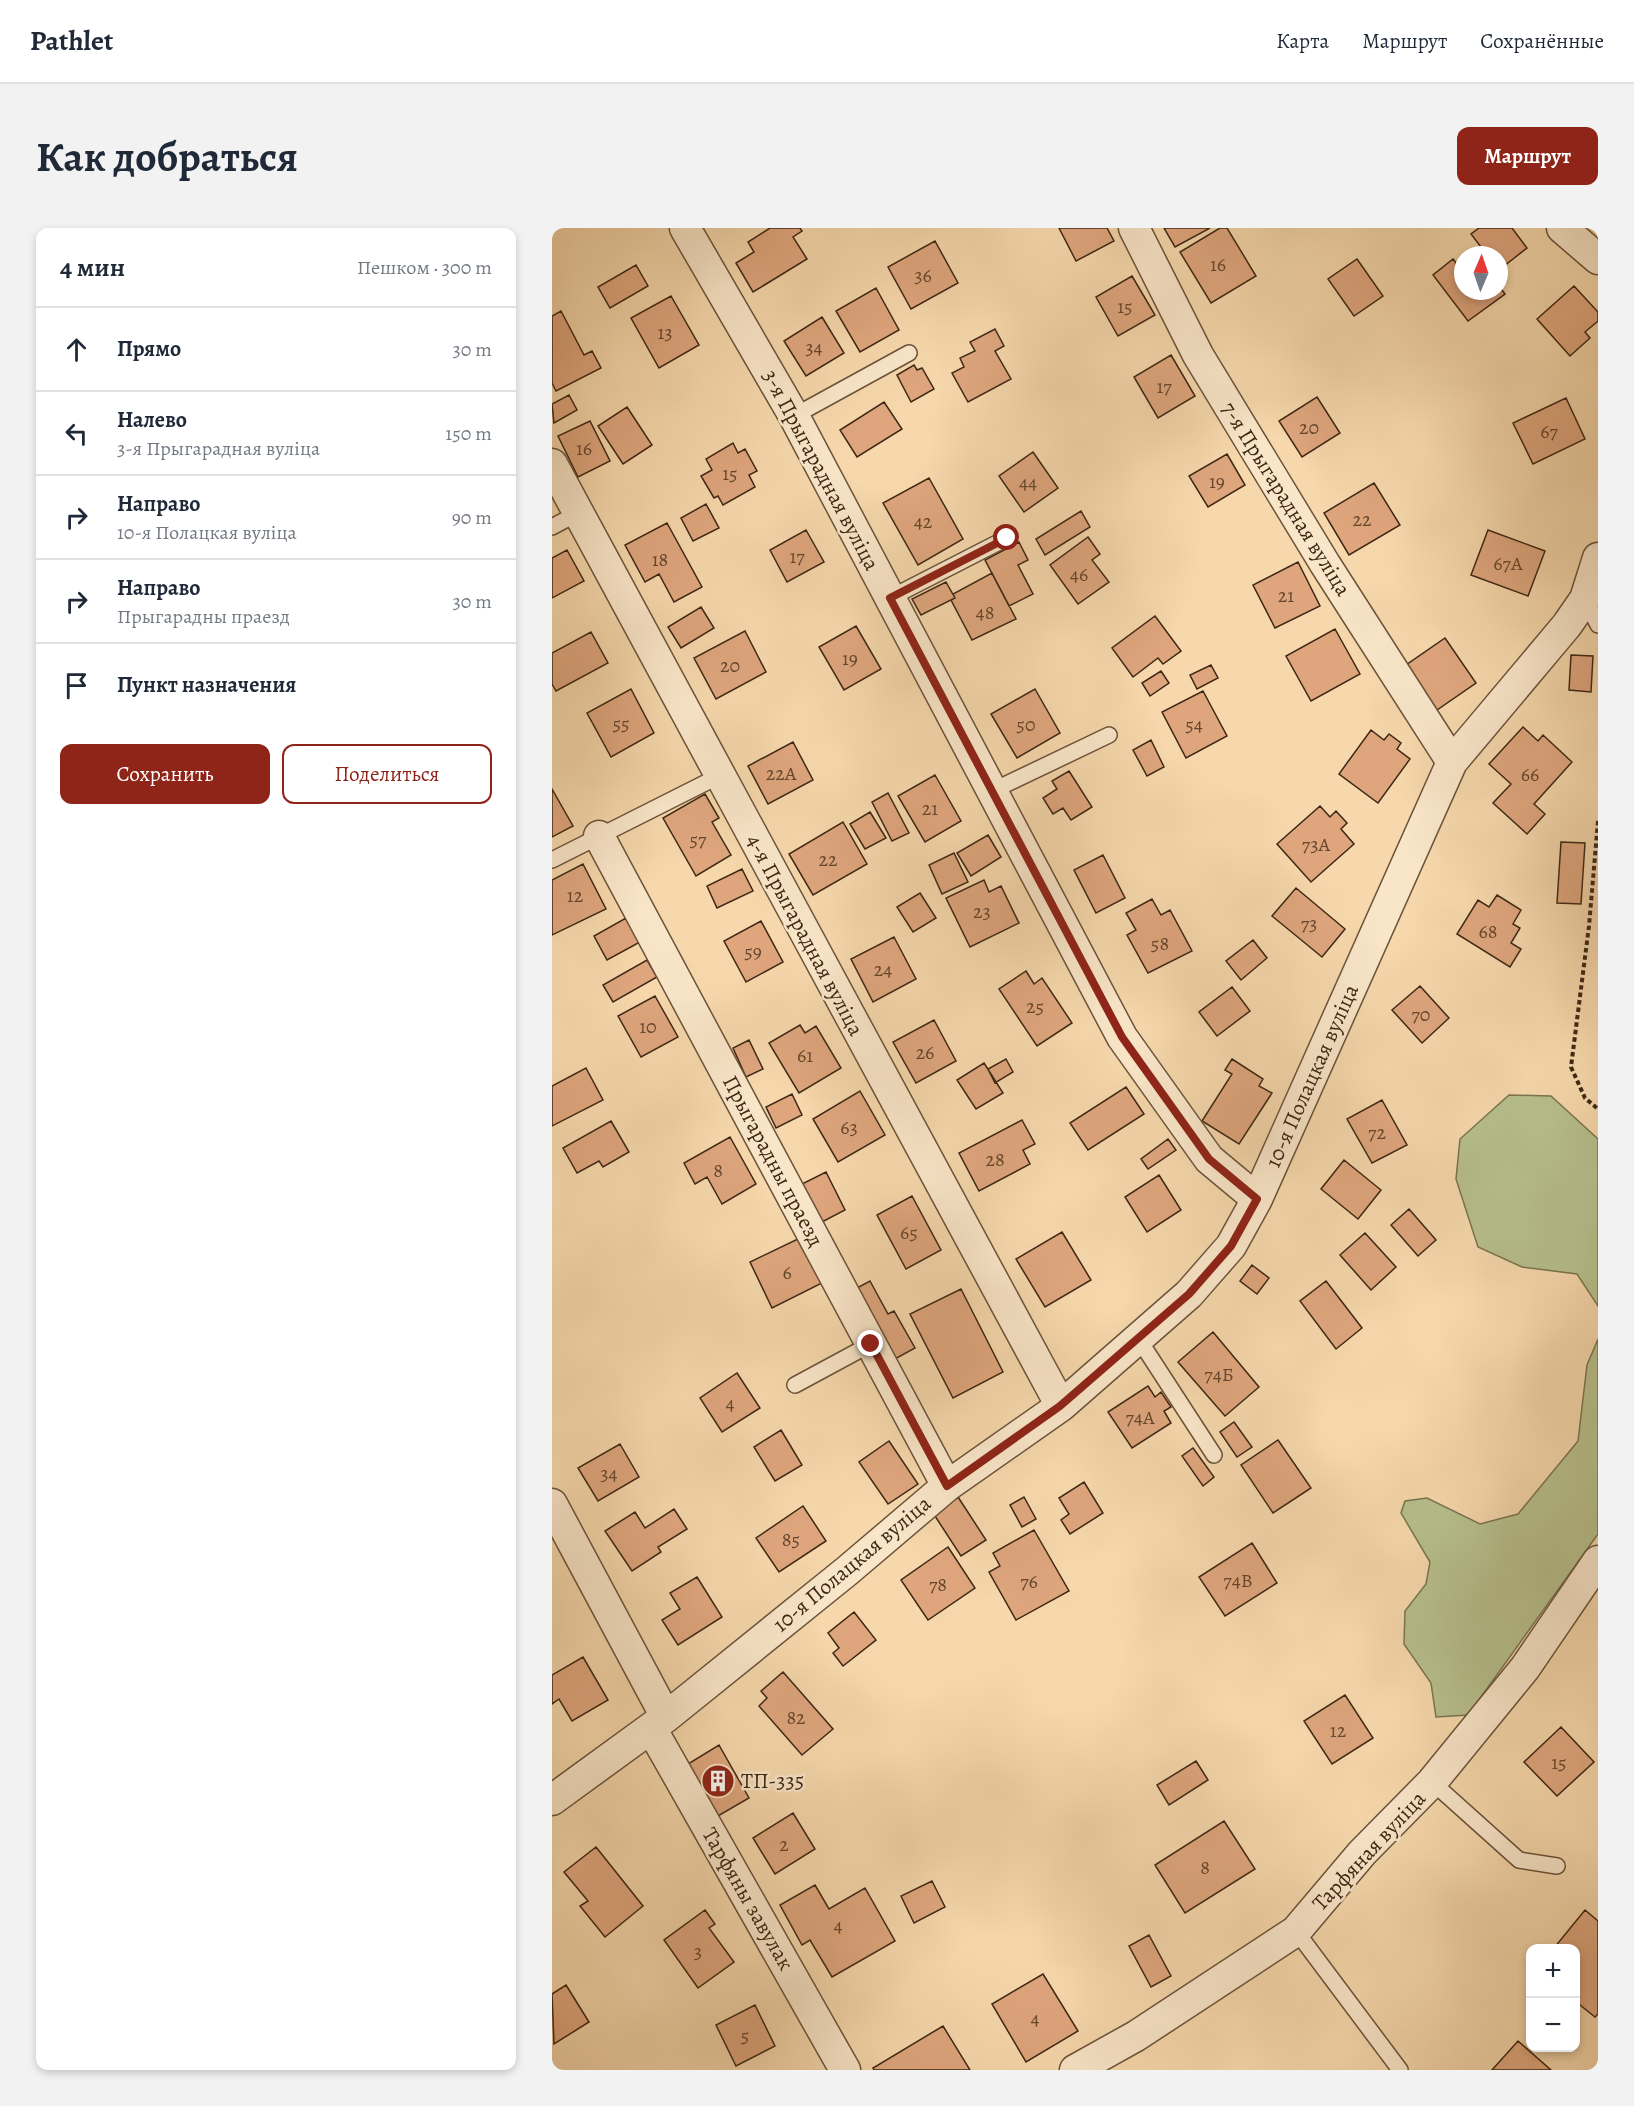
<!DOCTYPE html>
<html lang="ru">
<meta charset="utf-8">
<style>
:root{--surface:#fff;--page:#f2f2f3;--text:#1f2937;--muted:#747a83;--line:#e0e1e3;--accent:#8f2418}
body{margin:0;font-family:Alegreya,serif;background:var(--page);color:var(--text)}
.controls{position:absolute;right:18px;bottom:18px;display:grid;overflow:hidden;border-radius:12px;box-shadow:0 3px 9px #0003}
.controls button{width:54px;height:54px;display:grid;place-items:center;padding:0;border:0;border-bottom:2px solid var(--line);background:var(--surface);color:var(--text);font:30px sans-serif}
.compass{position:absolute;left:902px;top:18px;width:54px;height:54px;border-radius:50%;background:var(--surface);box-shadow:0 3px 9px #0003;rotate:2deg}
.stop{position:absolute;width:18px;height:18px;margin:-14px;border:4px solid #8f2418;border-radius:50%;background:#fff}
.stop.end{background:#8f2418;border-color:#fff;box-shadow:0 2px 6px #0008}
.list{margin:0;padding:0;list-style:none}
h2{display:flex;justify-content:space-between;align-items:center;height:78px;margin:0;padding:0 24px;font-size:26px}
h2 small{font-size:20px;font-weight:400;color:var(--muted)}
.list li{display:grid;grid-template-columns:39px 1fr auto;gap:18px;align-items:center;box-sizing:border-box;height:84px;padding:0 24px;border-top:2px solid var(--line)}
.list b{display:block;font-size:22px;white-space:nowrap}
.list p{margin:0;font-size:20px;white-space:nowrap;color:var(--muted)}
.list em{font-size:20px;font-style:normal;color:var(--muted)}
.actions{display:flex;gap:12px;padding:18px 24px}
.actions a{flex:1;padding:14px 0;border:2px solid var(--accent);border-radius:12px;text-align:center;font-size:21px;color:var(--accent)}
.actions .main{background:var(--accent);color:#fff}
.icon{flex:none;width:33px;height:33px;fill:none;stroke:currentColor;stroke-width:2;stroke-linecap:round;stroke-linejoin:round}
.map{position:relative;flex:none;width:1046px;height:1842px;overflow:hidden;border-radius:12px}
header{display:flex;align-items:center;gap:36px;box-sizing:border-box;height:84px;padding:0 30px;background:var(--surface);border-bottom:2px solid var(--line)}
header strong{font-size:28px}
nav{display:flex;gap:33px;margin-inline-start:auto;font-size:21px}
.intro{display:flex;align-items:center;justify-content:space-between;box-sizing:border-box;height:144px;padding:0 36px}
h1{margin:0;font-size:42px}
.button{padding:15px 27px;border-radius:12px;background:var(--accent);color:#fff;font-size:21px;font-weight:700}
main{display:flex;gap:36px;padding:0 36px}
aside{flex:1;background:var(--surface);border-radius:12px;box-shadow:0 3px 9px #0003}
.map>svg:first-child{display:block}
</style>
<header>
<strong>Pathlet</strong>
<nav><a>Карта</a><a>Маршрут</a><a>Сохранённые</a></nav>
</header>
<div class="intro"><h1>Как добраться</h1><a class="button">Маршрут</a></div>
<main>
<aside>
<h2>4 мин<small>Пешком · 300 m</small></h2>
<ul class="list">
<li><svg class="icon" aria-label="ahead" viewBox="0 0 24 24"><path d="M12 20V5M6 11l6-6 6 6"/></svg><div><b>Прямо</b></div><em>30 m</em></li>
<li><svg class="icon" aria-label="left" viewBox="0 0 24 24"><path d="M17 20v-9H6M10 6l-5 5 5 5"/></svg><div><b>Налево</b><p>3-я Прыгарадная вуліца</p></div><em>150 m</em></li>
<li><svg class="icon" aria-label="right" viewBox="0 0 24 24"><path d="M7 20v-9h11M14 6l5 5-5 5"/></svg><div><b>Направо</b><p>10-я Полацкая вуліца</p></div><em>90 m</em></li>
<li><svg class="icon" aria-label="right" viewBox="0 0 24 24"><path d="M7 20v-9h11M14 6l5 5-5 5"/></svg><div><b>Направо</b><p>Прыгарадны праезд</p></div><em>30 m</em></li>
<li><svg class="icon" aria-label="arrive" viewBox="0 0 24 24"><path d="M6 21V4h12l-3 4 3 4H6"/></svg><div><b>Пункт назначения</b></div></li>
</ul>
<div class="actions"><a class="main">Сохранить</a><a>Поделиться</a></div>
</aside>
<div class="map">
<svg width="1046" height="1842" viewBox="0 0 1046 1842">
<rect width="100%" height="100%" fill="#f6d8ac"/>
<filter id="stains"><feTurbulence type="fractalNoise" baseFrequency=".00333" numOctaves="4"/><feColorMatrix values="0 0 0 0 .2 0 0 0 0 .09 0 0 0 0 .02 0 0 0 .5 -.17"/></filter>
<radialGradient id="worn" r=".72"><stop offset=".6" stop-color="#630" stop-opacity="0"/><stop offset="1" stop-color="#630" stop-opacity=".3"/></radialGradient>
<path fill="#b7c08d" stroke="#7a7450" stroke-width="1.5" d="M 957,867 L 999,868 L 1046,911 L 1046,1078 L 1025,1046 L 970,1039 L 926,1019 L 904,951 L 908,911 Z
M 1046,1111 L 1046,1306 L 916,1487 L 884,1489 L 879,1455 L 852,1416 L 853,1383 L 874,1356 L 878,1334 L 849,1285 L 853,1273 L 875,1270 L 928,1296 L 966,1286 L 1026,1213 L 1035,1137 Z"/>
<path fill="#dfa67e" stroke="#3d2714" stroke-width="1.5" d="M 218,0 L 248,0 L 250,3 L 241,9 L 255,31 L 201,64 L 184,35 L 202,24 L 196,14 Z
M 507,0 L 555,0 L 562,13 L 524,33 Z
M 612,0 L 658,0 L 623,19 Z
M 668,0 L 675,0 L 704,48 L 659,75 L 628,24 Z
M 927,0 L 960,0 L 975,20 L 947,42 L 947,27 L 935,27 L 919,6 Z
M 383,13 L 406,55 L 359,81 L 336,39 Z
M 805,31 L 831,68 L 802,88 L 776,51 Z
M 901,31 L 911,44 L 911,63 L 947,63 L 947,58 L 953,66 L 916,93 L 881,47 Z
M 84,37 L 96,58 L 58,80 L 46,59 Z
M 580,48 L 603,87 L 566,108 L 544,69 Z
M 1022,58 L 1046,84 L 1046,93 L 1033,104 L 1038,110 L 1018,128 L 985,91 Z
M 324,60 L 347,102 L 308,124 L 284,83 Z
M 119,68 L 147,117 L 107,140 L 79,90 Z
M 9,83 L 32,127 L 40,123 L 49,140 L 4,163 L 0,155 L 0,88 Z
M 270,89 L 292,125 L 254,148 L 232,113 Z
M 443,101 L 452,118 L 443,123 L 459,151 L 416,174 L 400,145 L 412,139 L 408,130 L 423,123 L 418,114 Z
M 619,127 L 643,168 L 606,190 L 582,149 Z
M 362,137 L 365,142 L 370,140 L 382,161 L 359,174 L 345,147 Z
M 17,167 L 25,182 L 2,195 L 0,176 Z
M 765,169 L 788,205 L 750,229 L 727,193 Z
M 1014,170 L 1033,211 L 981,236 L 961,195 Z
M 332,174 L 350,201 L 305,229 L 288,202 Z
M 75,179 L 100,217 L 71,236 L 46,198 Z
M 38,193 L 58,233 L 26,249 L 6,208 Z
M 181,215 L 186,225 L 193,221 L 205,243 L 197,247 L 203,259 L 171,277 L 166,268 L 162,270 L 149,248 L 160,242 L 154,231 Z
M 481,224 L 506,260 L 472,284 L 447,248 Z
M 675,226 L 693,257 L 656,279 L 637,248 Z
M 377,250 L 411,311 L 366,337 L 331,275 Z
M 822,255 L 848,297 L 797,327 L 772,285 Z
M 154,276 L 167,300 L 141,313 L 129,290 Z
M 529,283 L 538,299 L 493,327 L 484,311 Z
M 115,295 L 150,359 L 122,374 L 107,346 L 93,354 L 73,317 Z
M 254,302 L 272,334 L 235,354 L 218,322 Z
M 936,302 L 993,323 L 976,368 L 919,347 Z
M 536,309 L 548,326 L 540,332 L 557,354 L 526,376 L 498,337 Z
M 467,314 L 476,332 L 466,337 L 481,366 L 457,378 L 433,332 Z
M 15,322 L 32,353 L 0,370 L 0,330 Z
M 746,334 L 768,378 L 723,400 L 701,357 Z
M 440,345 L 464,391 L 420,412 L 399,372 L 403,370 L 401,366 Z
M 394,354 L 403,370 L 369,387 L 360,371 Z
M 149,379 L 162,400 L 129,420 L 116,399 Z
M 603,388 L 629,423 L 611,436 L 606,430 L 581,449 L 560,420 Z
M 304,398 L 329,441 L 292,462 L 267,419 Z
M 783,401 L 808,446 L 759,473 L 734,428 Z
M 193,403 L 214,444 L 164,471 L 142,430 Z
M 39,404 L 56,435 L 4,463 L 0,456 L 0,425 Z
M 893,410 L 924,455 L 885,482 L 854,437 Z
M 1019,427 L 1041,428 L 1039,464 L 1017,462 Z
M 659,437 L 666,450 L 645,461 L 638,447 Z
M 609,443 L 617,455 L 598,468 L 590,455 Z
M 79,461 L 102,505 L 59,529 L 35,485 Z
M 483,461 L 508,505 L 465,530 L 439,486 Z
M 651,463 L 675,508 L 634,530 L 610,484 Z
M 971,499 L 986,513 L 991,507 L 1020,534 L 982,576 L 993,586 L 975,606 L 941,575 L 959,556 L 937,536 Z
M 819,502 L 832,512 L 837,506 L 849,515 L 845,521 L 858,531 L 826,575 L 787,546 Z
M 599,512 L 612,539 L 595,548 L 581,522 Z
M 241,514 L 261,552 L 216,576 L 196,538 Z
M 517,543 L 540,579 L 519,592 L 511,580 L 501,586 L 491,570 L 505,561 L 500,553 Z
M 383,547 L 409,593 L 373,614 L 346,568 Z
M 0,561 L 21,598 L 0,609 Z
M 336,565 L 357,605 L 340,613 L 320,574 Z
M 153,566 L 167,590 L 160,594 L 179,627 L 144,648 L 111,590 Z
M 768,578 L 778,589 L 784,583 L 795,595 L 789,601 L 802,616 L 759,654 L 725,616 Z
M 318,584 L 334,610 L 313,621 L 298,596 Z
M 291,594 L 315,636 L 261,667 L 237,626 Z
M 436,607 L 449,629 L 419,648 L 405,625 Z
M 1009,614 L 1033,615 L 1029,676 L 1005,675 Z
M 402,625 L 416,654 L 390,666 L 377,637 Z
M 551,627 L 573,670 L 544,685 L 522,642 Z
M 31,636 L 54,681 L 0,707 L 0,652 Z
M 190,641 L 201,663 L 165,680 L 155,658 Z
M 432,652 L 437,664 L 449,658 L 467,695 L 418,719 L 394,670 Z
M 744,660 L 793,701 L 770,729 L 720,688 Z
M 368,665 L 384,690 L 361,704 L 345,679 Z
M 945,667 L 969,682 L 961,696 L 968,700 L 959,715 L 969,721 L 958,739 L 905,706 L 926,672 L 937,679 Z
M 600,671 L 609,687 L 618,682 L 640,723 L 596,745 L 575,707 L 584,702 L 574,685 Z
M 74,690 L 88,714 L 55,732 L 42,708 Z
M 209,693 L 231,734 L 194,754 L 172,713 Z
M 342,709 L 364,751 L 321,774 L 299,731 Z
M 701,712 L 715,730 L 689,752 L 674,733 Z
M 95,732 L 105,749 L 61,774 L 51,757 Z
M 474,743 L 482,756 L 490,750 L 520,795 L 485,818 L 447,761 Z
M 868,758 L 897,790 L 870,815 L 840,782 Z
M 680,759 L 698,783 L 665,808 L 647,784 Z
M 103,768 L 126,809 L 89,829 L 66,788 Z
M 382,792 L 404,833 L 364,855 L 341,814 Z
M 248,797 L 253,805 L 264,798 L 289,840 L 247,865 L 217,815 Z
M 197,812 L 211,841 L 194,849 L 181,820 Z
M 454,831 L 461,844 L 443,855 L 436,841 Z
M 680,831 L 711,851 L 707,858 L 720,865 L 687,916 L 650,893 L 680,846 L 673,842 Z
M 432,835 L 451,865 L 424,881 L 405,852 Z
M 34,840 L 51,872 L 0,898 L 0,858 Z
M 574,859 L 592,886 L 536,922 L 518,895 Z
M 308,863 L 333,907 L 286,934 L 261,891 Z
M 240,866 L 250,887 L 224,900 L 214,879 Z
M 830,872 L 855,917 L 820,935 L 795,891 Z
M 470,892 L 483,916 L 471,922 L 478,936 L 427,963 L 407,925 Z
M 59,893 L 77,924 L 51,939 L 47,933 L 25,945 L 11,920 Z
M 178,909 L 204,956 L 170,976 L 155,949 L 143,956 L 132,935 Z
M 616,911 L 624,922 L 596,941 L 589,931 Z
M 792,932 L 829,962 L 806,991 L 769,961 Z
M 274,944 L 293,982 L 270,994 L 250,956 Z
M 607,947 L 629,982 L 595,1004 L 573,969 Z
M 360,968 L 389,1022 L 354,1041 L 325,987 Z
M 857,981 L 884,1012 L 866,1028 L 839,997 Z
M 510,1004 L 539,1052 L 493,1079 L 464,1031 Z
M 813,1005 L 844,1039 L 819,1062 L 788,1027 Z
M 250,1009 L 272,1054 L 220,1080 L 198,1034 Z
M 700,1037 L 717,1050 L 705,1066 L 688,1053 Z
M 318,1053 L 336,1086 L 342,1083 L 363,1120 L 343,1131 L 305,1060 Z
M 774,1053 L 810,1100 L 784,1121 L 748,1073 Z
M 409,1061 L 451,1144 L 401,1170 L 358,1086 Z
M 661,1104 L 707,1159 L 673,1188 L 626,1134 Z
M 185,1145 L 208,1180 L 170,1204 L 148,1170 Z
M 596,1158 L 603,1169 L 609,1164 L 619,1179 L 612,1183 L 619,1195 L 580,1220 L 556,1184 Z
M 682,1194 L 700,1219 L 685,1229 L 668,1204 Z
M 229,1202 L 250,1237 L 223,1253 L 202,1219 Z
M 726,1212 L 759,1260 L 721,1285 L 689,1237 Z
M 337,1213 L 366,1256 L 336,1276 L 307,1234 Z
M 68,1216 L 87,1249 L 46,1273 L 26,1240 Z
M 641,1220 L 662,1249 L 651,1258 L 630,1228 Z
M 532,1254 L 551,1285 L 518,1306 L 509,1292 L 517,1286 L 507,1270 Z
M 406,1269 L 434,1312 L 409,1328 L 381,1285 Z
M 472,1269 L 484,1291 L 470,1299 L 458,1277 Z
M 251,1278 L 274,1313 L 227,1344 L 204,1310 Z
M 122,1281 L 135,1301 L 106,1319 L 109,1324 L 80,1343 L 53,1303 L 83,1284 L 93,1300 Z
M 482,1302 L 517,1363 L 464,1392 L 437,1344 L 448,1338 L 441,1325 Z
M 700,1315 L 725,1355 L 673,1388 L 647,1349 Z
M 396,1319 L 423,1360 L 376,1392 L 349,1352 Z
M 145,1349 L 170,1389 L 126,1417 L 110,1392 L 128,1381 L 118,1365 Z
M 302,1384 L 324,1412 L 291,1438 L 281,1425 L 287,1420 L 276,1405 Z
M 31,1429 L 56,1472 L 20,1493 L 7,1471 L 0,1476 L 0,1447 Z
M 231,1444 L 281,1501 L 250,1527 L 207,1478 L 215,1470 L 209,1463 Z
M 793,1467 L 821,1510 L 780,1536 L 752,1493 Z
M 1009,1499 L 1042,1534 L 1005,1568 L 972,1534 Z
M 167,1517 L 197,1570 L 166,1588 L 136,1536 Z
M 644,1533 L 656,1552 L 617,1577 L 605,1557 Z
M 241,1585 L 263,1621 L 223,1646 L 201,1610 Z
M 672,1593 L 703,1641 L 633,1685 L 603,1637 Z
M 44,1619 L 91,1678 L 53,1709 L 28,1678 L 36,1673 L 12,1644 Z
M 380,1653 L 393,1679 L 362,1695 L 349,1668 Z
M 263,1657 L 277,1681 L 313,1660 L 343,1713 L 280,1749 L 258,1712 L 250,1717 L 228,1677 Z
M 153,1682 L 163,1696 L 157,1700 L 182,1734 L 146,1760 L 112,1712 Z
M 1033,1682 L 1046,1693 L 1046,1786 L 1043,1789 L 1023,1773 L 1023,1720 L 1002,1720 Z
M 597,1707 L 619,1748 L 599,1759 L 577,1718 Z
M 491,1746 L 526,1803 L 474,1834 L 440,1776 Z
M 14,1757 L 37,1794 L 2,1816 L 0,1766 Z
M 203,1777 L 223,1818 L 184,1838 L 164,1797 Z
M 391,1798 L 418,1842 L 322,1842 L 321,1840 Z
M 966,1813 L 999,1842 L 940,1842 Z"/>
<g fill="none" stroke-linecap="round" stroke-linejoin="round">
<g stroke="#6b533a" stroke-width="18">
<path id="lane" d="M 242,188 L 357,125
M 0,299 L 26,285
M 338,370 L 455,310
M 1033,371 L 1046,397
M 440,563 L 557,507
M 0,632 L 167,548
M 586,1110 L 662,1227
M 243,1157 L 319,1116
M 880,1554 L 967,1632 L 1005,1638
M 744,1703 L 848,1842"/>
</g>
<g stroke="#6b533a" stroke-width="33">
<path id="street" d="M 133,0 L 242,188 L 570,809 L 657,931 L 705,971
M 582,0 L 646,127 L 773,336 L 900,534
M 1010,0 L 1046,31
M 0,236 L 509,1178
M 47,608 L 395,1258
M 0,1276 L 114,1489
M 99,1500 L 293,1842
M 0,1572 L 114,1489 L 295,1343 L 395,1258 L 509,1178 L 637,1066 L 679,1018 L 705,971 L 900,534 L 1015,397 L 1033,371 L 1046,330
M 523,1842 L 584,1808 L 744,1703 L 810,1625 L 880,1554 L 973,1440 L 1046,1333"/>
</g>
<path stroke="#3d2714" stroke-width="4" stroke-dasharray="4.5 3" stroke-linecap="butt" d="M 1046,593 L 1037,698 L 1019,839 L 1033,870 L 1046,881"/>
<use href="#lane" stroke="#f9e6c9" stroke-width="15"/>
<use href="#street" stroke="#f9e6c9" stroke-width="30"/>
</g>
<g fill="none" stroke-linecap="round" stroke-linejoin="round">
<path stroke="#8f2418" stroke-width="8" d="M 319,1116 L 395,1258 L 508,1178 L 637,1066 L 679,1018 L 705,971 L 657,931 L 570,809 L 338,370 L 455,310"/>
</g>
<defs>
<g id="building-disc" transform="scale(1.725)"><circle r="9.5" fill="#8f2418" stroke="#f9e6c9"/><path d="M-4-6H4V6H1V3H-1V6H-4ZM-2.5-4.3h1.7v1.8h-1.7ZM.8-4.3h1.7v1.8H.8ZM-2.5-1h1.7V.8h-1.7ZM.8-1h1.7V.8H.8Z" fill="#fff"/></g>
</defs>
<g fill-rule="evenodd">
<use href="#building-disc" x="166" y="1553"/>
</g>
<g text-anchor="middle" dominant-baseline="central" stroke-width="5" stroke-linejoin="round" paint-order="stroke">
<g font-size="20" fill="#66472e">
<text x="666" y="36">16</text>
<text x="371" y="47">36</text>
<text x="573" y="78">15</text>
<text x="113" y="104">13</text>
<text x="262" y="119">34</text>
<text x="612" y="158">17</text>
<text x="757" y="199">20</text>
<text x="997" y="203">67</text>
<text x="32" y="220">16</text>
<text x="178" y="245">15</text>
<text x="665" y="253">19</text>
<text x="476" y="254">44</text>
<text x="810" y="291">22</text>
<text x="371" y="293">42</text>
<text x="245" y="328">17</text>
<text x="108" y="331">18</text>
<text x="956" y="335">67А</text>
<text x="527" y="346">46</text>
<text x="734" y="367">21</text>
<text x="433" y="384">48</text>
<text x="298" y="430">19</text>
<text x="178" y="437">20</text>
<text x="69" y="495">55</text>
<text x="474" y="496">50</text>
<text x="642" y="496">54</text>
<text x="229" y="545">22А</text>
<text x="978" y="546">66</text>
<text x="378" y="580">21</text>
<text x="146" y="611">57</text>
<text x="764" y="616">73А</text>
<text x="276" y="631">22</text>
<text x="23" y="667">12</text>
<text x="430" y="683">23</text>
<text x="757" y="695">73</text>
<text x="936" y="703">68</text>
<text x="608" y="715">58</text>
<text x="201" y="723">59</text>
<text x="331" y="741">24</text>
<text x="483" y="778">25</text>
<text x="869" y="786">70</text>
<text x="96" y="798">10</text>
<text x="373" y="824">26</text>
<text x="253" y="827">61</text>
<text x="297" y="899">63</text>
<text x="825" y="904">72</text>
<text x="443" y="931">28</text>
<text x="166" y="942">8</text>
<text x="357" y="1004">65</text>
<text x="235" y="1044">6</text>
<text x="667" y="1146">74Б</text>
<text x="178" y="1175">4</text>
<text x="588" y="1189">74А</text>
<text x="57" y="1245">34</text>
<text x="239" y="1311">85</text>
<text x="686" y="1352">74В</text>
<text x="477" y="1353">76</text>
<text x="386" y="1356">78</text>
<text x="244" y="1489">82</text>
<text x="786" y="1502">12</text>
<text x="1007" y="1534">15</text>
<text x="232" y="1616">2</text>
<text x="653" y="1639">8</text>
<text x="286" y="1697">4</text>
<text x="146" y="1723">3</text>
<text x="483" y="1790">4</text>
<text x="193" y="1807">5</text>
</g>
<g font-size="22" fill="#3d2714" stroke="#f9e6c9">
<text transform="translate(269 242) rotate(62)">3-я Прыгарадная вуліца</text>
<text transform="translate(734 271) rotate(58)">7-я Прыгарадная вуліца</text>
<text transform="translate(253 707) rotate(62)">4-я Прыгарадная вуліца</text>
<text transform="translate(760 848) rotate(-66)">10-я Полацкая вуліца</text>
<text transform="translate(221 933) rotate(62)">Прыгарадны праезд</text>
<text transform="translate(300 1336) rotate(-40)">10-я Полацкая вуліца</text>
<text transform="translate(817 1623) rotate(-47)">Тарфяная вуліца</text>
<text transform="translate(196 1671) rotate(60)">Тарфяны завулак</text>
</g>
<g font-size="22" fill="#3d2714" stroke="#f9e6c9" text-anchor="start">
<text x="189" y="1553">ТП-335</text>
</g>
</g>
<rect width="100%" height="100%" filter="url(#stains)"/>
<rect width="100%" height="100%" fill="url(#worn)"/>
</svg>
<div class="controls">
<button>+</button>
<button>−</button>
</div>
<svg class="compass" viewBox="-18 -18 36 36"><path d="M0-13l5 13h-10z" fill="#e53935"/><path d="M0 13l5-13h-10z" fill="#747a83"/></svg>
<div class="stop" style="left:455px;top:310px"></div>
<div class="stop end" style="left:319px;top:1116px"></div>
</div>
</main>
